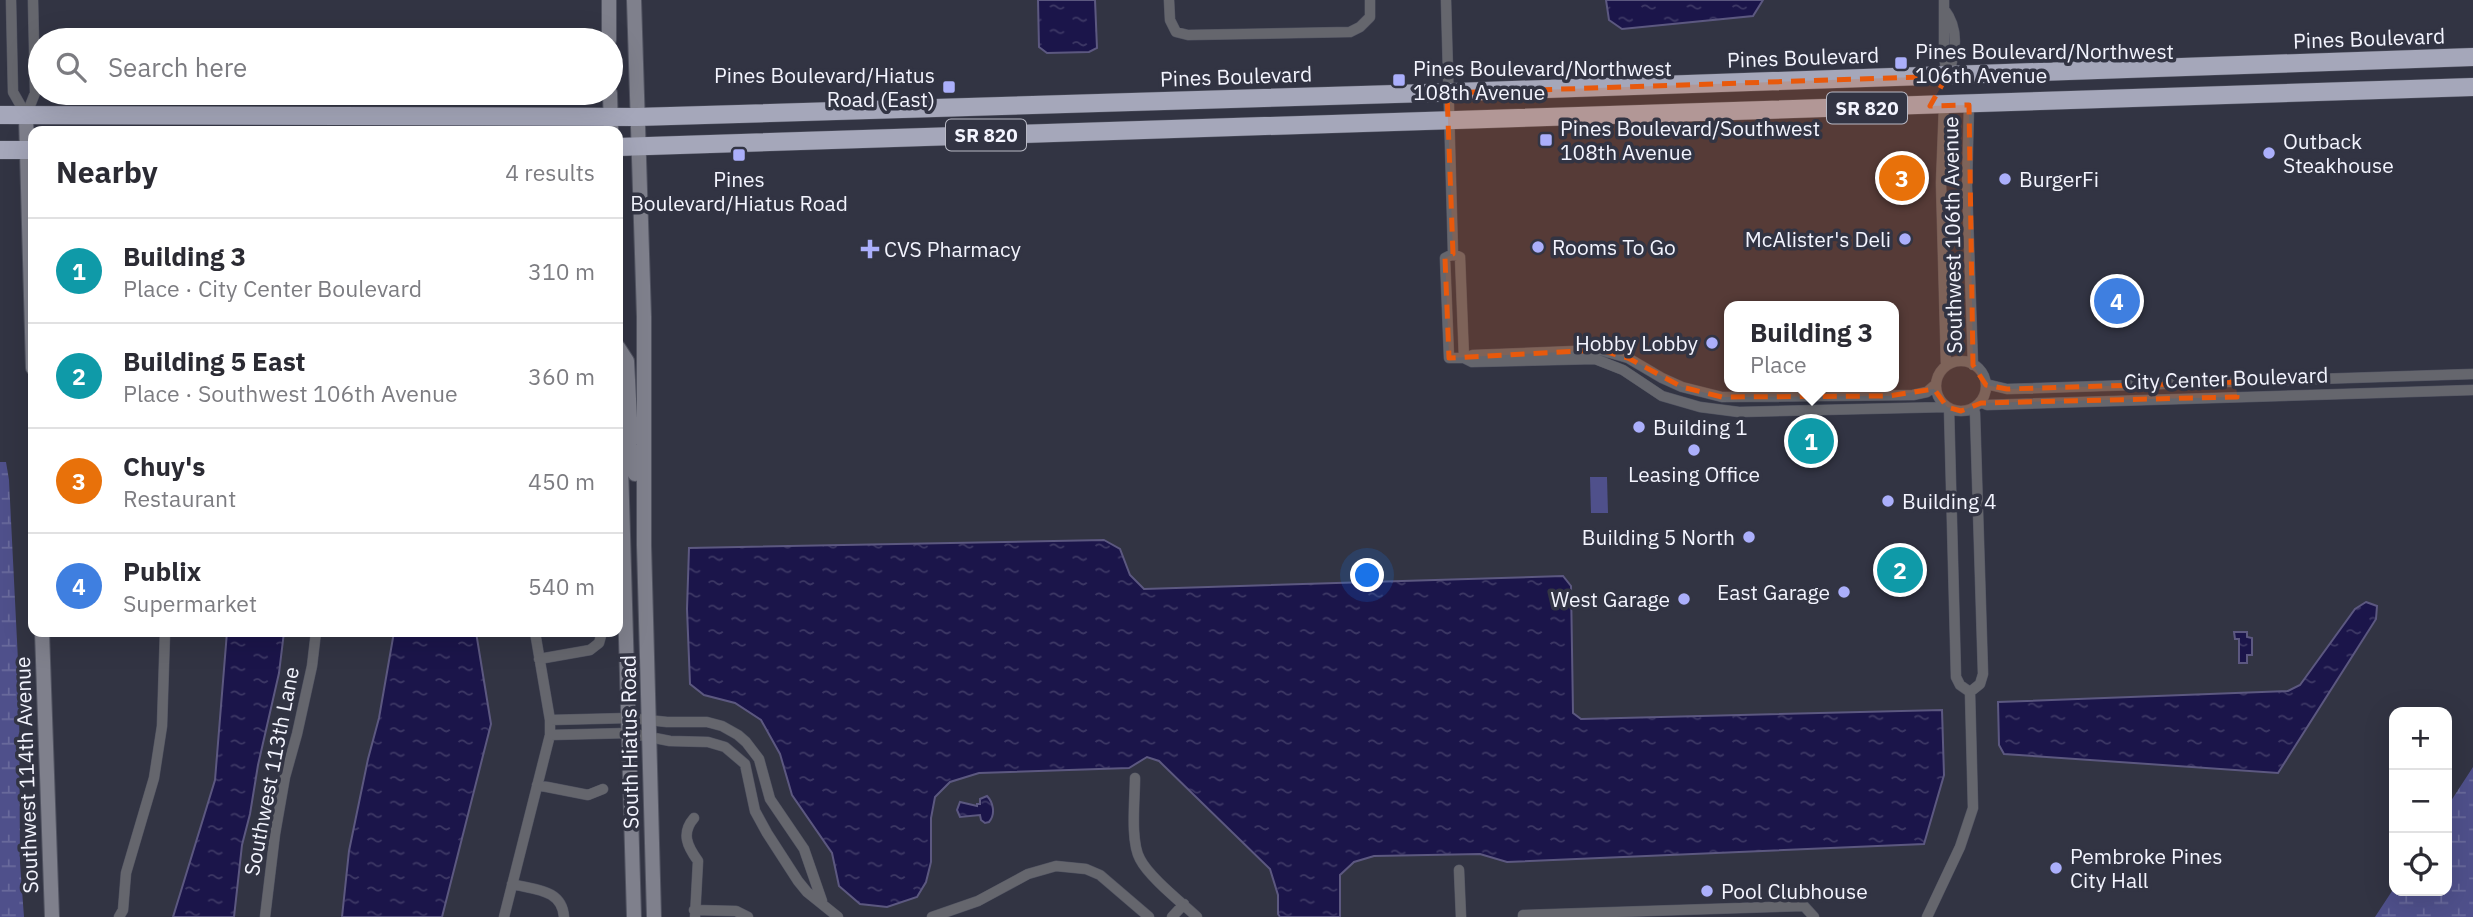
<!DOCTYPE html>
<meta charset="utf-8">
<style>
:root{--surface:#fff;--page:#f2f2f3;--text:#2b2b33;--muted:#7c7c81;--line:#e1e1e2;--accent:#65668d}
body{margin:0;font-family:"IBM Plex Sans",sans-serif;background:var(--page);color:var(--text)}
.controls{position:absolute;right:21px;bottom:21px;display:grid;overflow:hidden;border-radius:14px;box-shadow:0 7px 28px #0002}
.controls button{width:63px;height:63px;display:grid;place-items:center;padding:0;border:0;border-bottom:2px solid var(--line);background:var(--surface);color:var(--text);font:35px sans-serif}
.you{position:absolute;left:1368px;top:576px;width:24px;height:24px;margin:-18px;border:5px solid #fff;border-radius:50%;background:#1a73e8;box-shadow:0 0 0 10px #1a73e833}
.badge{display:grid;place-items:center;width:46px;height:46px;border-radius:50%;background:var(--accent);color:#fff;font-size:23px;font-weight:700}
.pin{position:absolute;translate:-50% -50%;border:4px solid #fff;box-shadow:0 2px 7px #0006}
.popup{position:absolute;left:1724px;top:301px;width:175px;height:91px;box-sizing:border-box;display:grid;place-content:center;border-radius:14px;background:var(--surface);filter:drop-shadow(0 2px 5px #0005);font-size:23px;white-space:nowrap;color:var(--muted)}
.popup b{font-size:26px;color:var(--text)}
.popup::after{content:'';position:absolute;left:50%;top:100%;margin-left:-14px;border:14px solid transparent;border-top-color:var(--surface)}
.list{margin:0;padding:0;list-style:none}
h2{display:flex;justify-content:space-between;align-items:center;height:91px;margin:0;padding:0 28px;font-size:30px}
h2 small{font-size:23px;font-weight:400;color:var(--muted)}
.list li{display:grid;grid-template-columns:46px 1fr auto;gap:21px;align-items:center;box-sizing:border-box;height:105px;padding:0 28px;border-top:2px solid var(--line)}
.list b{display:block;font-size:26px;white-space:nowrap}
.list p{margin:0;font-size:23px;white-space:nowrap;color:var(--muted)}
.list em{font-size:23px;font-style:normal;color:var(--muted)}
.icon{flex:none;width:38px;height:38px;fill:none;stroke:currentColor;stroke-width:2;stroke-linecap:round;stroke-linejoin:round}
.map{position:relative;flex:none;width:2473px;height:917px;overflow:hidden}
.search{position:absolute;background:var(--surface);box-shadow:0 7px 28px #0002;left:28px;top:28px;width:595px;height:77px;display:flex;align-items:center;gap:18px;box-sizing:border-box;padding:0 24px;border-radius:38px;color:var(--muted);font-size:26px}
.panel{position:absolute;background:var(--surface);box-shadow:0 7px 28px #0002;left:28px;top:126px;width:595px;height:511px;border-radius:14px}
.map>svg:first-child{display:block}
</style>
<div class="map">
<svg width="2473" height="917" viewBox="0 0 2473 917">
<defs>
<pattern id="wetland-marsh" width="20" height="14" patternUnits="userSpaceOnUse" patternTransform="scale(1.75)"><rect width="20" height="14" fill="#4f508b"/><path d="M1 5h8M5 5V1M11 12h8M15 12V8" fill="none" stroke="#696a9c"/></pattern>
<pattern id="water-ripples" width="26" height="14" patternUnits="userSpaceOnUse" patternTransform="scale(1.75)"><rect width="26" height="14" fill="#1b154a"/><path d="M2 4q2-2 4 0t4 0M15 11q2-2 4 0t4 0" fill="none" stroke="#3d3865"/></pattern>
</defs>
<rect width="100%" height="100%" fill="#323443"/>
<path fill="url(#wetland-marsh)" d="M 0,462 L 6,462 L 9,480 L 19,681 L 20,863 L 24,917 L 0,917 Z
M 2473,767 L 2473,917 L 2375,917 L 2394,888 L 2394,891 L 2447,891 L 2447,807 Z"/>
<path fill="#4f508b" d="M 1590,477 L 1607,477 L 1608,513 L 1591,513 Z"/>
<path fill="url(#water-ripples)" stroke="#5c5880" stroke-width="2" d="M 1038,0 L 1095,0 L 1097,48 L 1089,52 L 1047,53 L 1039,47 Z
M 1606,0 L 1763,0 L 1753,16 L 1622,29 L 1609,20 Z
M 1104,540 L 1120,549 L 1130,575 L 1144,589 L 1563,576 L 1571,586 L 1573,713 L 1581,719 L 1942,710 L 1944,775 L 1924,844 L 1507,862 L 1480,854 L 1374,856 L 1354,862 L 1340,875 L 1340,917 L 1280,917 L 1278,914 L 1278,895 L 1270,869 L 1159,761 L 1147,757 L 1129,768 L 979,773 L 950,782 L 935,797 L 931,818 L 931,862 L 926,882 L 917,897 L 887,907 L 860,904 L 839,886 L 832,853 L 792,795 L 780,754 L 761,720 L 735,703 L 704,695 L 690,684 L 687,609 L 689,548 Z
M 2366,602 L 2377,606 L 2376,619 L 2278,773 L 2004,754 L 1999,745 L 1998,702 L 2288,691 L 2300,685 L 2355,609 Z
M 227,632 L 284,632 L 279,673 L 258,765 L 250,814 L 242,845 L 234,917 L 173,917 L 215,780 Z
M 394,632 L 476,632 L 491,724 L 442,917 L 342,917 L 349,851 L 368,759 L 379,718 Z
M 2234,632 L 2247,632 L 2247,637 L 2252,638 L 2252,655 L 2247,655 L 2247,663 L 2239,663 L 2239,639 L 2235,639 Z
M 987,796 C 993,802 996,814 989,822 L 985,823 L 981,820 L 980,815 L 960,817 L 957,810 L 960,802 L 977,806 L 977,804 L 980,804 L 980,799 Z"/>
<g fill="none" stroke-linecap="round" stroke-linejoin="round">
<g stroke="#515361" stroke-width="11">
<path id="street" d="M 11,0 L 13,92 L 26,115
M 1169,0 L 1170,20 L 1176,32 L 1188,35 L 1350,32 L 1360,27 L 1370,17 L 1370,0
M 1446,0 L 1453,254 L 1460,257 L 1464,358
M 1944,0 L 1944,56 L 1947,76
M 1944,9 C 1959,28 1956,53 1948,74
M 1969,105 L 1967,186 L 1973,365
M 1944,106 L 1941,183 L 1946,366
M 26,116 L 35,93 L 33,0
M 1453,254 L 1445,258 L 1449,358 L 1464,358 L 1473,355 L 1600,350 L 1628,358 L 1662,378 L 1682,387 L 1722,397 L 1913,395 L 1927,392 L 1935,385
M 1464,358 L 1472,362 L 1595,359 L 1623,370 L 1662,396 L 1700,407 L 1739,412 L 1947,407
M1936 386a25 25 0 1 1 50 0a25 25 0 1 1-50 0Z
M 1986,384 L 2007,389 L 2473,374
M 1980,402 L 1987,405 L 2473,390
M 1949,408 L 1956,677 L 1960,685 L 1970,692
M 539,659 L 590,650 L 599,643 L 602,632
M 1970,692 L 1980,684 L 1983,674 L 1975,413 L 1973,408
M 550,720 L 629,718 L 667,722 L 707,722 L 722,726 L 738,735 L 746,742 L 759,759 L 770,799 L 804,849 L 822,901
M 550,735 L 629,733 L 670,741 L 708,742 L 725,747 L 745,764 L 755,811 L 767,833 L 798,881 L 807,892 L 838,917
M 1135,778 C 1135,799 1130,841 1140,859 C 1149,877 1182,903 1197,917
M 537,785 L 588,795 L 603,789
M 694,818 C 681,833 687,846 698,861 L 695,917
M 1459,870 L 1461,917
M 512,884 C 535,890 562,889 564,917
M 694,910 L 736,911 L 748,917
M 119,917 L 123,910 L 126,873 L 154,778 L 162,726 L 165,632
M 265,917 L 275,834 L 285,777 L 297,734 L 312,666 L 316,632
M 504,917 L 550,735 L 550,720 L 535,632
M 932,917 L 978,901 L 1028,874 L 1056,866 L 1086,869 L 1100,875 L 1149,917
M 1172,917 L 1184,904
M 1523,917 L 1523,915 L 1804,906 L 1814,917
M 1927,917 L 1960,847 L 1973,808 L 1970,692"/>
</g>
<g stroke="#515361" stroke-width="16">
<path id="secondary" d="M 609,0 L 609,40
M 634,0 L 644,317 L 644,545 L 654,917
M 610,93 L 611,131
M 26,116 L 33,368
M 618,347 L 627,361 L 630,418 L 633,429 L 644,442
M 618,361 L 634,917
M 621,432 C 632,446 635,457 635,474
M 42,632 L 52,917"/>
</g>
<g stroke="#515361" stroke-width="19">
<path id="highway" d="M 0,115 L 637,117 L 1428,93 L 2473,57
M 618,147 L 2473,87
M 0,150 L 33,150"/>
</g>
<use href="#street" stroke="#65666d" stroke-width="10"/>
<use href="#secondary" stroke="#7f808c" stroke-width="14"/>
<use href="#highway" stroke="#a5a7ba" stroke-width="18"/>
</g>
<path fill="#e8590c" fill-opacity="0.2" stroke="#e8590c" stroke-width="5" stroke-dasharray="14 9" stroke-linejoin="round" d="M 1947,76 L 1930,106 L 1969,105 L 1973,365 L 1986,385 L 2007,389 L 2236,382 L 2237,397 L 1981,403 L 1961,411 L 1947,407 L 1934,389 L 1888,396 L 1722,397 L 1682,387 L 1628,358 L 1600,350 L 1449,358 L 1445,258 L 1453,254 L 1447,93 Z"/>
<g fill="#abaffb" stroke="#323443" stroke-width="2.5">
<rect x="1894" y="56" width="14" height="14" rx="3.5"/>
<rect x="1392" y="73" width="14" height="14" rx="3.5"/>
<rect x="942" y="80" width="14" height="14" rx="3.5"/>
<rect x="1539" y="133" width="14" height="14" rx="3.5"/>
<circle cx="2269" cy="153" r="7"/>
<rect x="732" y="148" width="14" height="14" rx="3.5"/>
<circle cx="2005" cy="179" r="7"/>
<circle cx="1905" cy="239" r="7"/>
<circle cx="1538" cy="247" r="7"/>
<path d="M866.5 238.5h7v7h7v7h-7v7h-7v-7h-7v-7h7z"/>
<circle cx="1712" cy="343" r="7"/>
<circle cx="1639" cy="427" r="7"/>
<circle cx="1694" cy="450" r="7"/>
<circle cx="1888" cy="501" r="7"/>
<circle cx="1749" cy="537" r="7"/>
<circle cx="1844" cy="592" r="7"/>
<circle cx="1684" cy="599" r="7"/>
<circle cx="2056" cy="868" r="7"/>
<circle cx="1707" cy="891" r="7"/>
</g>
<g text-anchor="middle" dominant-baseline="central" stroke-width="7" stroke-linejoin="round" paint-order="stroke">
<g fill="#323443" stroke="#b9bac6" stroke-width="2">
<rect x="1827" y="92.5" width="80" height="31" rx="5"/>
<rect x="946" y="119.5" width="80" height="31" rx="5"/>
</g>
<g font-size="19" font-weight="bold" fill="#f3f4fe">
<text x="1867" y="108">SR 820</text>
<text x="986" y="135">SR 820</text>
</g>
<g font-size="21" fill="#f3f4fe" stroke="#323443">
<text transform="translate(2369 38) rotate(-2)">Pines Boulevard</text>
<text transform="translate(1803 57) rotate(-2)">Pines Boulevard</text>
<text transform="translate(1236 76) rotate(-2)">Pines Boulevard</text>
<text transform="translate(1952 235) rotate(-91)">Southwest 106th Avenue</text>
<text transform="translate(2226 378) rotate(-2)">City Center Boulevard</text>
<text transform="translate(629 742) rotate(-91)">South Hiatus Road</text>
<text transform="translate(271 771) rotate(-79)">Southwest 113th Lane</text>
<text transform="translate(26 775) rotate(-92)">Southwest 114th Avenue</text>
</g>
<g font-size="21" fill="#f3f4fe" stroke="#323443" text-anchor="start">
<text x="1915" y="51">Pines Boulevard/Northwest<tspan x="1915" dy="24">106th Avenue</tspan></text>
<text x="1413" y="68">Pines Boulevard/Northwest<tspan x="1413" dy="24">108th Avenue</tspan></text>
<text x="935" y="75" text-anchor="end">Pines Boulevard/Hiatus<tspan x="935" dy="24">Road (East)</tspan></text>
<text x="1560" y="128">Pines Boulevard/Southwest<tspan x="1560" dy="24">108th Avenue</tspan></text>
<text x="2283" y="141">Outback<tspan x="2283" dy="24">Steakhouse</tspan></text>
<text x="739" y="179" text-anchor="middle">Pines<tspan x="739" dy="24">Boulevard/Hiatus Road</tspan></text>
<text x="2019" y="179">BurgerFi</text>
<text x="1891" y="239" text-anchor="end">McAlister's Deli</text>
<text x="1552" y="247">Rooms To Go</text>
<text x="884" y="249">CVS Pharmacy</text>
<text x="1698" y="343" text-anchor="end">Hobby Lobby</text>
<text x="1653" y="427">Building 1</text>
<text x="1694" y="474" text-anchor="middle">Leasing Office</text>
<text x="1902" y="501">Building 4</text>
<text x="1735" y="537" text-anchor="end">Building 5 North</text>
<text x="1830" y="592" text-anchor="end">East Garage</text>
<text x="1670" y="599" text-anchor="end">West Garage</text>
<text x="2070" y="856">Pembroke Pines<tspan x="2070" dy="24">City Hall</tspan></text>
<text x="1721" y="891">Pool Clubhouse</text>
</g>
</g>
</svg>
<div class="controls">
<button>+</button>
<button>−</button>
<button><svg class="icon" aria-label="locate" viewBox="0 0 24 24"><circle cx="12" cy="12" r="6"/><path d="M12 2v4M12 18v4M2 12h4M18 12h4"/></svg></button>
</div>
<div class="you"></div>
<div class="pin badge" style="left:1811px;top:441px;background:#0f9aa8">1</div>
<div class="popup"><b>Building 3</b>Place</div>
<div class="pin badge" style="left:1900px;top:570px;background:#0f9aa8">2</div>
<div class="pin badge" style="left:1902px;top:178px;background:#e8710a">3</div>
<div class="pin badge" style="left:2117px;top:301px;background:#3f7fe0">4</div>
<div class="search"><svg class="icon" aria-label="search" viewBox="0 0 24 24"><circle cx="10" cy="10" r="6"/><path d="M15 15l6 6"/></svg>Search here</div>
<section class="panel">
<h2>Nearby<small>4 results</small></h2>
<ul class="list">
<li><span class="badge" style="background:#0f9aa8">1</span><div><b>Building 3</b><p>Place · City Center Boulevard</p></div><em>310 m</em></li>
<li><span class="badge" style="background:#0f9aa8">2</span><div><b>Building 5 East</b><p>Place · Southwest 106th Avenue</p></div><em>360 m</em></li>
<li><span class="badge" style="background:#e8710a">3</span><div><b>Chuy's</b><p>Restaurant</p></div><em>450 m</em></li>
<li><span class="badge" style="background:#3f7fe0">4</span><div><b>Publix</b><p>Supermarket</p></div><em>540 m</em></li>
</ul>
</section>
</div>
